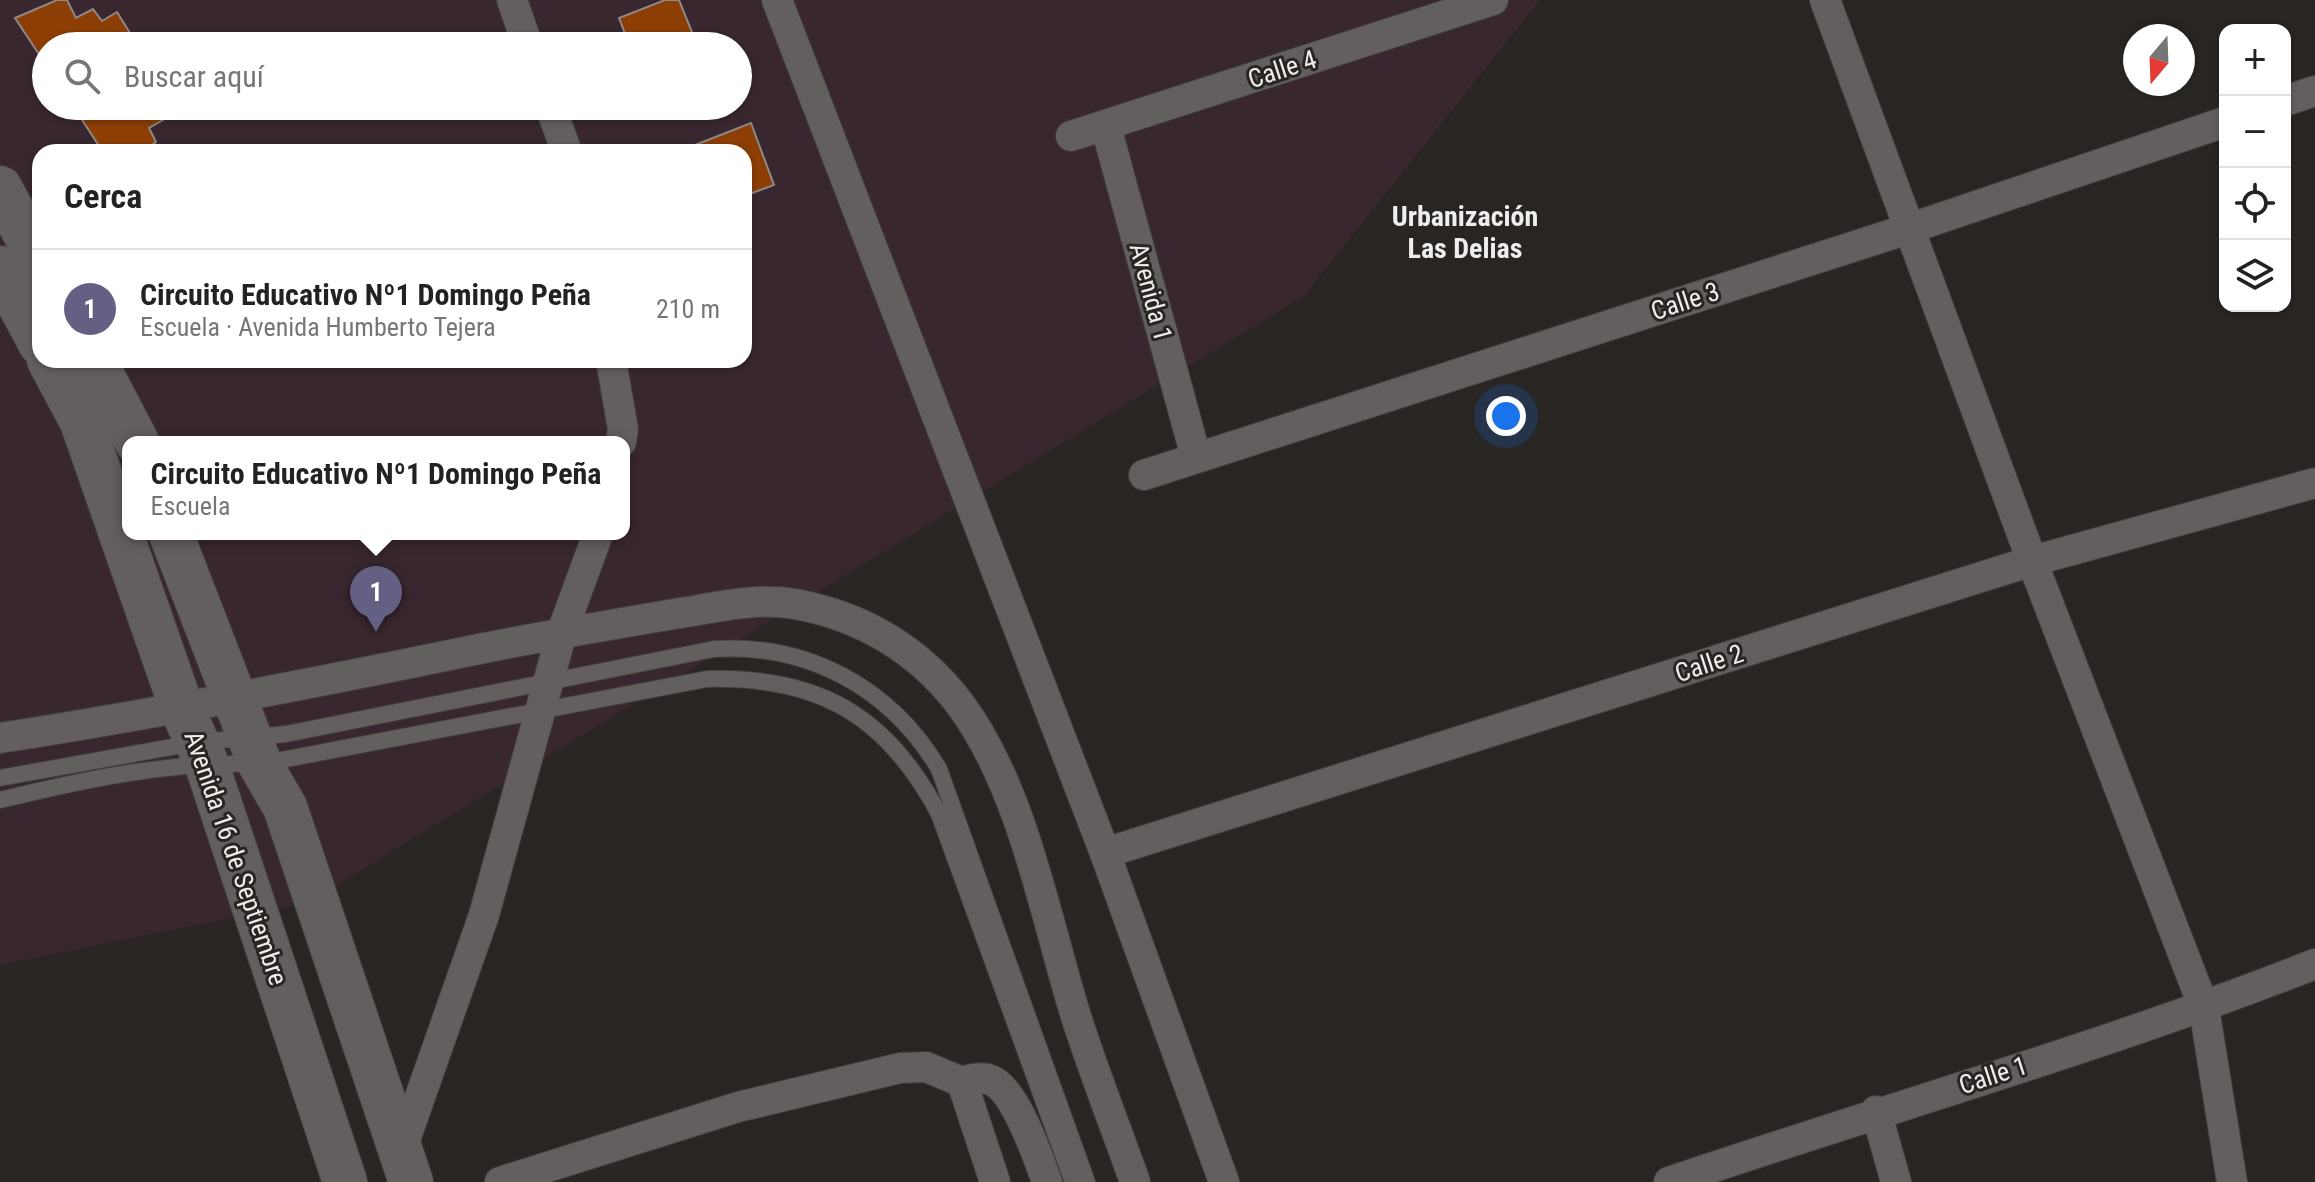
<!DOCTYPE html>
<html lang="es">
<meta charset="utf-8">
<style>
:root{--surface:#fff;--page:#f6f6f6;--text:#222;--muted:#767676;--line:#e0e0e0;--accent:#646083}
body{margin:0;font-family:"Roboto Condensed",sans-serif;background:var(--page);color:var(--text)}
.controls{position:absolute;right:24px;top:24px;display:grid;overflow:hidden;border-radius:16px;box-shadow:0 2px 6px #0004}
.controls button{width:72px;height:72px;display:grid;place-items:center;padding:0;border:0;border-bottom:2px solid var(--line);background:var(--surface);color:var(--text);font:40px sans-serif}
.compass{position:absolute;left:2123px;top:24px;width:72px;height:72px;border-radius:50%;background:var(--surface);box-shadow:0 2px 6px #0004;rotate:199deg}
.you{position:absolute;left:1506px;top:416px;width:28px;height:28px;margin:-20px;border:6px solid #fff;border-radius:50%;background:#1a73e8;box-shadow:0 0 0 12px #1a73e833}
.badge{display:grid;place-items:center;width:52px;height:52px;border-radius:50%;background:var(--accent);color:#fff;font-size:26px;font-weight:700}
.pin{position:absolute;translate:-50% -66px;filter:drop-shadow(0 2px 4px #0008)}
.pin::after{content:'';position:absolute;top:42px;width:28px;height:24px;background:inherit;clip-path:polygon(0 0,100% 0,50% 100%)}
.popup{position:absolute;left:122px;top:436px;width:508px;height:104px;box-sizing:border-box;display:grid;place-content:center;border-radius:16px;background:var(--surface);filter:drop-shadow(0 2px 6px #0005);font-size:26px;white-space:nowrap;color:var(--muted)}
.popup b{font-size:30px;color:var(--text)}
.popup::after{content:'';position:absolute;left:50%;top:100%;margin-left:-16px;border:16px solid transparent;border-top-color:var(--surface)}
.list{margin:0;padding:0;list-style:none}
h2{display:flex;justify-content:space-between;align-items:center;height:104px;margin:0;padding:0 32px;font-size:34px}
h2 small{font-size:26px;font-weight:400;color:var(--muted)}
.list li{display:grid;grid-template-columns:52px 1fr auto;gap:24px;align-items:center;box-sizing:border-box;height:120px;padding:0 32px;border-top:2px solid var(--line)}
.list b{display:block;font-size:30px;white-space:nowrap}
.list p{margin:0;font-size:26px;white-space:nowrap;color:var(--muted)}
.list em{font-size:26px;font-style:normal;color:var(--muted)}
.icon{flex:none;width:44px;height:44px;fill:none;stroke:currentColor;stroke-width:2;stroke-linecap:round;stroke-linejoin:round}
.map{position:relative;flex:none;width:2315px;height:1182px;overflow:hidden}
.search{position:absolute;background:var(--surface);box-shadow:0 2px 6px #0004;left:32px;top:32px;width:720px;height:88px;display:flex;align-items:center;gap:20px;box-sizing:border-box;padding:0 28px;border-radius:44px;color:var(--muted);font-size:30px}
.panel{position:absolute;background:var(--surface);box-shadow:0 2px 6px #0004;left:32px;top:144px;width:720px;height:224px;border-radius:24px}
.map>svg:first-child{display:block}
</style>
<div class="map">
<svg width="2315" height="1182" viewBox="0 0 2315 1182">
<rect width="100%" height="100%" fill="#282523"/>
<path fill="#38272f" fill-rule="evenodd" d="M 0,0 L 1540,0 L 1304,296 L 307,903 L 0,965 ZM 46,46 L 738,46 L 738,106 L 46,106 ZM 40,152 L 744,152 L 744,360 L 40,360 ZM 128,442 L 624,442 L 624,534 L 128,534 Z"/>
<path fill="#8c3e05" stroke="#8d8987" stroke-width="2" d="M 57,0 L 67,0 L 76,18 L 93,9 L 102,21 L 117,12 L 138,46 L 46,46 L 46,65 L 15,18 Z
M 665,0 L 679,0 L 696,42 L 686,46 L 630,46 L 619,18 Z
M 73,106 L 171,106 L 162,113 L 163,120 L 149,128 L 156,142 L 141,152 L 103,152 Z
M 751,123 L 774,185 L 744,196 L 744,152 L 677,152 Z"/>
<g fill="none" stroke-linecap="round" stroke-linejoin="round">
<g stroke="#423f3e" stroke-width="18">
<path id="lane" d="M 0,778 L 199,742 L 286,734 L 714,649 C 808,643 891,688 939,769 L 1087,1182
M 0,800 C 87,779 170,761 260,764 L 707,679 C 818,676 887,715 939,814 L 1073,1182"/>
</g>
<g stroke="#423f3e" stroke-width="32">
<path id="street" d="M 512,0 L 528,46
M 777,0 L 1105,853 L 1224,1182
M 1825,0 L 2032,561 L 2204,1008 L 2232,1182
M 2285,101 L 2315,91
M 550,106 L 567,152
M 1106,127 L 1196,457
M 1071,136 L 1493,0
M 611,360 L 623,429 L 621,442
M 1144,475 L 1908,229 L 2225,122
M 0,738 C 161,713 320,682 479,649 C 544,636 609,625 674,614 C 714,608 755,597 795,604 C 862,616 919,650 960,704 C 1022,788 1044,911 1074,1010 C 1092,1068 1115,1125 1135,1182
M 1105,853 L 2032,561 L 2315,483
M 962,1082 L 995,1182
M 1876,1111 L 1896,1182
M 401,1151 L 484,915 L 562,632 L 598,534
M 500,1182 L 738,1107 L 900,1068 L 926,1067 L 962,1082 C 972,1079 983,1076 993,1081 C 1017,1094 1038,1157 1047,1182
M 1669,1182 C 1884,1109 2104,1047 2315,964"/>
</g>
<g stroke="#423f3e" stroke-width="46">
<path id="secondary" d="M 0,188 L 40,261
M 0,268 L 40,343
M 49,360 L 82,422 L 182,709 L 206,762 L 345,1182
M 94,360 L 137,442
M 171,534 L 260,764 L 285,807 L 411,1182"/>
</g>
<use href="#lane" stroke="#635f5e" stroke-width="16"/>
<use href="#street" stroke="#635f5e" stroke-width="30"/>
<use href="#secondary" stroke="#635f5e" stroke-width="44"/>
</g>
<g text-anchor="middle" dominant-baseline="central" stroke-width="6" stroke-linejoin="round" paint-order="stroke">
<g font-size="26" fill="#f0eeed" stroke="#282523">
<text transform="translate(1282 69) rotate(-18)">Calle 4</text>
<text transform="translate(1151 292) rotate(75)">Avenida 1</text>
<text transform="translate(1685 301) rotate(-18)">Calle 3</text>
<text transform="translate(1709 663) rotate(-18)">Calle 2</text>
<text transform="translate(236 858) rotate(71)">Avenida 16 de Septiembre</text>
<text transform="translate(1993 1075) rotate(-18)">Calle 1</text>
</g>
<g font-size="28" font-weight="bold" fill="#f0eeed" stroke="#282523">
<text x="1465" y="216">Urbanización<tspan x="1465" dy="32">Las Delias</tspan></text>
</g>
</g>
</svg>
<div class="controls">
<button>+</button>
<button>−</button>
<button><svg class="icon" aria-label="locate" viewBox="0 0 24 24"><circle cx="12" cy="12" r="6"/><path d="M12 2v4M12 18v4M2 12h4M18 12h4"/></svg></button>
<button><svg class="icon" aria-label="layers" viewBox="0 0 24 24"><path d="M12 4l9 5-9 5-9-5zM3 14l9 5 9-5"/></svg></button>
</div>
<svg class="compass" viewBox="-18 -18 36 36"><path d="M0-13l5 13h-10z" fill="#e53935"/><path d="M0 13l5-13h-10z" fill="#767676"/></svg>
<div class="you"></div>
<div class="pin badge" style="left:376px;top:632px">1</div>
<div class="popup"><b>Circuito Educativo Nº1 Domingo Peña</b>Escuela</div>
<div class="search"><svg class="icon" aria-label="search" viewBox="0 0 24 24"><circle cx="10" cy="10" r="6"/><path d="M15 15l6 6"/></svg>Buscar aquí</div>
<section class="panel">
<h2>Cerca<small></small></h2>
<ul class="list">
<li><span class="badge">1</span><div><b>Circuito Educativo Nº1 Domingo Peña</b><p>Escuela · Avenida Humberto Tejera</p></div><em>210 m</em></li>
</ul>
</section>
</div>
